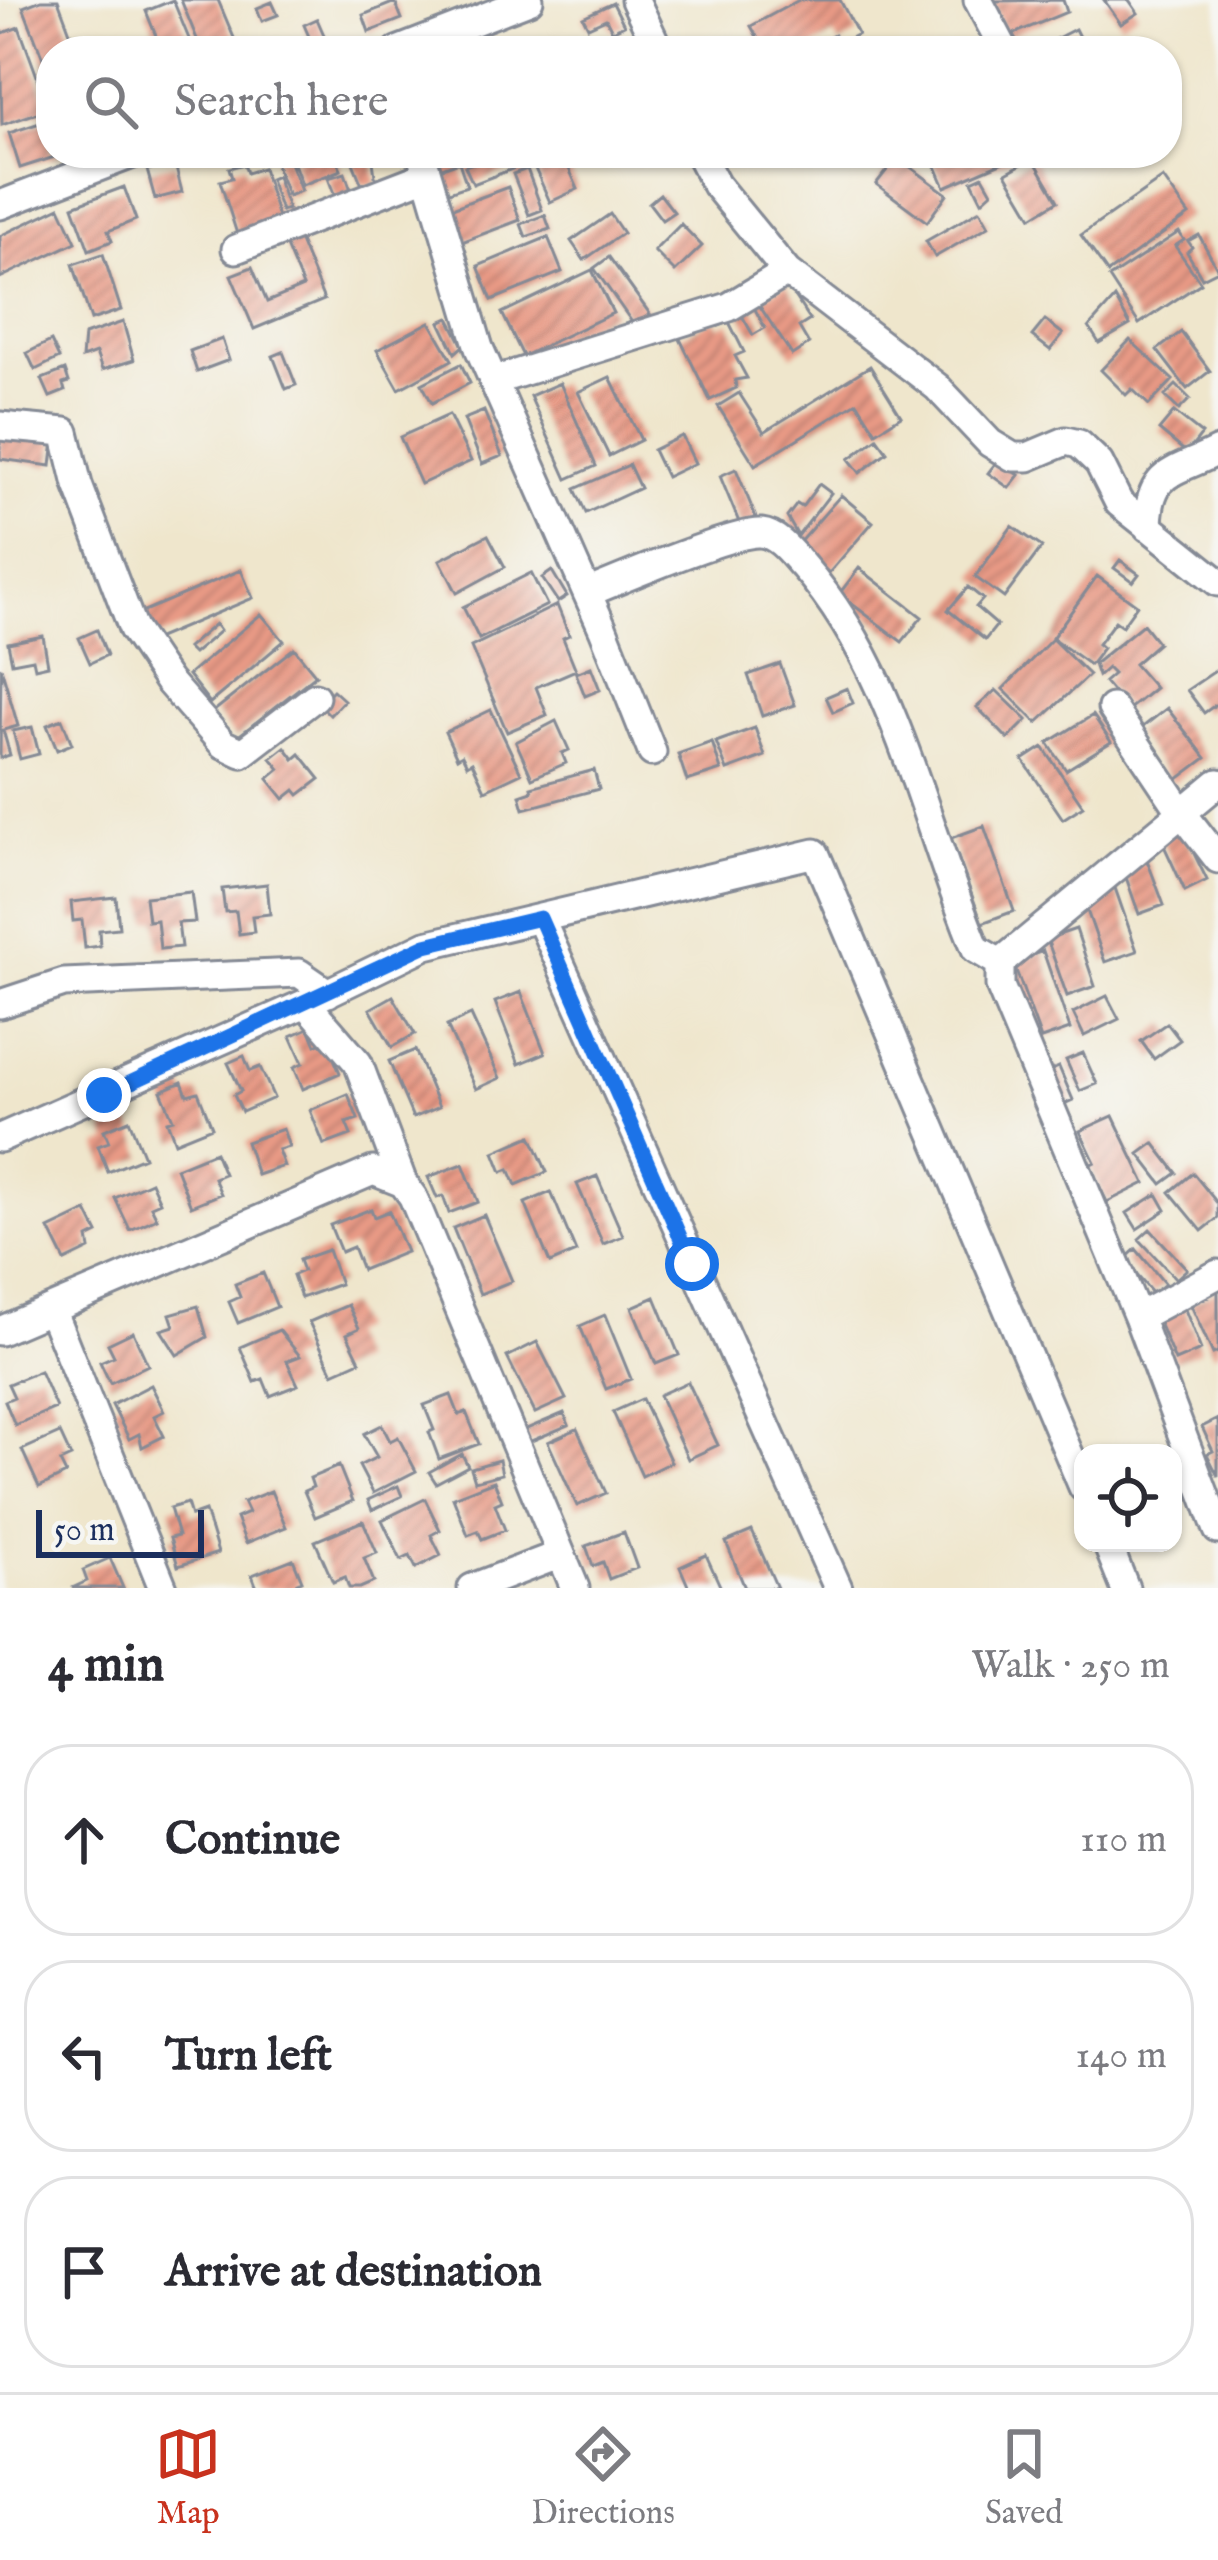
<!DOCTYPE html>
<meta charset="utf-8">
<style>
:root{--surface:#fff;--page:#f7f7f7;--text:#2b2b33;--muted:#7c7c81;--line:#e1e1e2;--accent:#c8321e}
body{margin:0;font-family:"IM FELL English",serif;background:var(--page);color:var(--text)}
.controls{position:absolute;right:36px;bottom:36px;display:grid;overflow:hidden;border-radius:24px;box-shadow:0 3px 9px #0004}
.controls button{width:108px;height:108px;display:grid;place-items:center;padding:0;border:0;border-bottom:3px solid var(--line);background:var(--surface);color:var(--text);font:60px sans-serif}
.scale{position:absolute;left:36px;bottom:30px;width:168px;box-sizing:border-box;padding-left:12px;border:6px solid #1b2f5e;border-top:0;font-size:33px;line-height:42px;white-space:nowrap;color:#1b2f5e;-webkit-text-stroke:9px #f6f6f2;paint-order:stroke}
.stop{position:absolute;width:36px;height:36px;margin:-27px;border:9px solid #1a73e8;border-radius:50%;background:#fff}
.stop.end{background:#1a73e8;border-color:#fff;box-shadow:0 3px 12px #0008}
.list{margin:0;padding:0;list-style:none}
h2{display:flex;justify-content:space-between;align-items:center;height:156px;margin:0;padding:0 48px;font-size:51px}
h2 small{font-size:39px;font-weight:400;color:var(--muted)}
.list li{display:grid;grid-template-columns:78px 1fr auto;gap:36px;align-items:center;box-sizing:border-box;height:192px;margin:0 24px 24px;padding:0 24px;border:3px solid var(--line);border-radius:48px}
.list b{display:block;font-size:45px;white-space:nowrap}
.list em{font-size:39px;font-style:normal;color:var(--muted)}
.icon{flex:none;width:66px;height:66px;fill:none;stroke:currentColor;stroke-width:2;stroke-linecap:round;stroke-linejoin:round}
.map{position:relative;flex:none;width:1218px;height:1588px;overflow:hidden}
.search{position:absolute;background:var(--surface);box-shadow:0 3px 9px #0004;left:36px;right:36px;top:36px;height:132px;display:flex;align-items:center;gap:30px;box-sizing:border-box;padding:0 42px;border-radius:48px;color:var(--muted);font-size:45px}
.sheet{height:804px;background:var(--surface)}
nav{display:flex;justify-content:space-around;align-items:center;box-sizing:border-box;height:168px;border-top:3px solid var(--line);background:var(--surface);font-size:33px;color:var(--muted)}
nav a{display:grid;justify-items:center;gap:6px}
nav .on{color:var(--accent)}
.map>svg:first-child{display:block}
</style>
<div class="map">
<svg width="1218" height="1588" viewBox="0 0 1218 1588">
<defs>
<pattern id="building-hatch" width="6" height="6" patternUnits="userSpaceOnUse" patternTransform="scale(3)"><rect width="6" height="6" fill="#e89a85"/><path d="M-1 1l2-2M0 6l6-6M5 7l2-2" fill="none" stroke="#bb7e70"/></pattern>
</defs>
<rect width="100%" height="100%" fill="#f6f6f2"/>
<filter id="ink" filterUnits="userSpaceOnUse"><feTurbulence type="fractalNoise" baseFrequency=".00833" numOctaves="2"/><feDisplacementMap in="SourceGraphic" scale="24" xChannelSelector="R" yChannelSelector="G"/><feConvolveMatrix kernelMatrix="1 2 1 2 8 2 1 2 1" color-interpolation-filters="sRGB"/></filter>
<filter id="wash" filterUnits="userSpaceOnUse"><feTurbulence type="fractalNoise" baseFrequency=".004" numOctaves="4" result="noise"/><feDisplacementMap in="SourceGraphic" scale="48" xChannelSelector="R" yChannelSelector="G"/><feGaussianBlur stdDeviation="2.7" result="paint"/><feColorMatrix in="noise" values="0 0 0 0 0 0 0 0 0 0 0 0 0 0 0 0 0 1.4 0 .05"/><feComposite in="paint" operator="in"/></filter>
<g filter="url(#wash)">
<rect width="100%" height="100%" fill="#efe6cc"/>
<g id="blocks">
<path fill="url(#building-hatch)" d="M 41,0 L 58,0 L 77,51 L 51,51 L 51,79 L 23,7 Z
M 173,0 L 194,51 L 162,51 L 146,11 Z
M 181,0 L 218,0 L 234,38 L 202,51 Z
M 799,0 L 840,0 L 858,34 L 839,44 L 834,35 L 804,51 L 765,51 L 751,26 Z
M 1063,0 L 1067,12 L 1006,37 L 992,1 Z
M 1104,0 L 1129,0 L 1138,13 L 1121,24 Z
M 272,2 L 278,15 L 262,21 L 257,8 Z
M 395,2 L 402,19 L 369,32 L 363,15 Z
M 613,3 L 624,25 L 612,31 L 606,19 L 588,27 L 583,17 Z
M 317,19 L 327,42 L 314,48 L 304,25 Z
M 19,27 L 49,109 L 2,125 L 0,34 Z
M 1075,29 L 1086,51 L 1032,51 Z
M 559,36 L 565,51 L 527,51 Z
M 46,121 L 51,153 L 64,154 L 20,168 L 9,133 Z
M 313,153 L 335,153 L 341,170 L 302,185 L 293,161 Z
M 349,153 L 393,153 L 373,161 L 376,184 L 362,185 Z
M 499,153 L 518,153 L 523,165 L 473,184 L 465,166 Z
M 528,153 L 562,153 L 578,189 L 550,202 Z
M 930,153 L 1024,153 L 945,187 Z
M 287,155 L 301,191 L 288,196 L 274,160 Z
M 897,157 L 947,194 L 927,222 L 876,184 Z
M 1033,158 L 1058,201 L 1032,217 L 1006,173 Z
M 459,162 L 467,186 L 443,194 L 434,171 Z
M 175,164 L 182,192 L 155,199 L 147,170 Z
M 244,164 L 247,173 L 263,168 L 279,221 L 237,234 L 220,181 L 232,178 L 229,168 Z
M 527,169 L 542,210 L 529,215 L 513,174 Z
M 345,173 L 352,193 L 336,199 L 328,178 Z
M 277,176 L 288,209 L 281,211 L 270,179 Z
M 983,176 L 992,192 L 982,201 L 972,181 Z
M 1163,178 L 1189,215 L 1108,273 L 1081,235 Z
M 124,187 L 136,220 L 108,231 L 112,241 L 89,250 L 73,206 Z
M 508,187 L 520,220 L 459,243 L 447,210 Z
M 660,194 L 674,212 L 662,220 L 649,203 Z
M 60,207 L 76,242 L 0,278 L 0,236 Z
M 980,210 L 989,226 L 935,257 L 926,241 Z
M 610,214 L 623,233 L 584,260 L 571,241 Z
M 545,215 L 550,229 L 526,237 L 521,224 Z
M 681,224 L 702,246 L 675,272 L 654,251 Z
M 1179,232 L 1184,240 L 1175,246 L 1201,283 L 1139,324 L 1109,278 Z
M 1199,235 L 1218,270 L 1202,278 L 1187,252 L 1192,247 L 1188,241 Z
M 548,237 L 562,272 L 492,300 L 478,266 Z
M 299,239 L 324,300 L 254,329 L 231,275 L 252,267 L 267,302 L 303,287 L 285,244 Z
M 103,254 L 121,310 L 91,320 L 73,264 Z
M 609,257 L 650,314 L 634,325 L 594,268 Z
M 592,270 L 613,313 L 523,356 L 502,313 Z
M 786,284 L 810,320 L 799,327 L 809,344 L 792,355 L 757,302 Z
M 1115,298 L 1130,325 L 1099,343 L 1089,327 Z
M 750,300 L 765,328 L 753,335 L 737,307 Z
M 449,318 L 463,346 L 455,353 L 440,322 Z
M 715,319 L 719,326 L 729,322 L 744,352 L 735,356 L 747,378 L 735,380 L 736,388 L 710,400 L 679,337 Z
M 1045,320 L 1063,334 L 1050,350 L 1032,336 Z
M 123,322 L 134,360 L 102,370 L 96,353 L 82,358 L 84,335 Z
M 430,322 L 452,360 L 399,389 L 377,350 Z
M 1181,332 L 1210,371 L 1187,389 L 1157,350 Z
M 222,339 L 229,360 L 197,372 L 190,351 Z
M 1130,340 L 1173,380 L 1149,405 L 1132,389 L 1126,395 L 1101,370 Z
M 51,341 L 59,358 L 35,370 L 27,353 Z
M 283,352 L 296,385 L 286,389 L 273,356 Z
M 461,364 L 470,383 L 432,403 L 422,384 Z
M 870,366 L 901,416 L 876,432 L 857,402 L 755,465 L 718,406 L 739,393 L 764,432 Z
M 65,370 L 69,382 L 63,384 L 65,391 L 50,397 L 42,379 Z
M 610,377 L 641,440 L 609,456 L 578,392 Z
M 560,383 L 596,466 L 567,479 L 530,396 Z
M 1176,385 L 1190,399 L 1179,410 L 1165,396 Z
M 484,411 L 502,456 L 482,464 L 464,419 Z
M 1174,412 L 1202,434 L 1187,453 L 1159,430 Z
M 449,415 L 471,461 L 421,484 L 400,437 Z
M 0,433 L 54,441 L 51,466 L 0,459 Z
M 682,436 L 695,463 L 666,477 L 653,450 Z
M 877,438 L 887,452 L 860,473 L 849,459 Z
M 998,460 L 1019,475 L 1009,488 L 988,473 Z
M 629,465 L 640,488 L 586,513 L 575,489 Z
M 736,469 L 757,520 L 741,527 L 720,476 Z
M 819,484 L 831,493 L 798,536 L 787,517 L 797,504 L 802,507 Z
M 841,495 L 873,522 L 829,573 L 797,545 Z
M 1012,526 L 1042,547 L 1004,598 L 975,577 Z
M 488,535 L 505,567 L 457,593 L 440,560 Z
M 1120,560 L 1139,574 L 1133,582 L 1114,568 Z
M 859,568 L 922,617 L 902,642 L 839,594 Z
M 241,570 L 253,598 L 151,641 L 139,613 Z
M 552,571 L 567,596 L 558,602 L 542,578 Z
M 531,573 L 547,605 L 479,639 L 463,607 Z
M 1097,576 L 1137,605 L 1122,626 L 1115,621 L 1098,644 L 1103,648 L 1090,665 L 1052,638 Z
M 968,587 L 983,599 L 976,607 L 997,625 L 985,640 L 948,610 Z
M 557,605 L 569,635 L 563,638 L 576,670 L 536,687 L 547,715 L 507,732 L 471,647 Z
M 261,614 L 284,641 L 210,703 L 188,675 Z
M 215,624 L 220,631 L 193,654 L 187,648 Z
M 1143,624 L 1158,643 L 1134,664 L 1155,688 L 1128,710 L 1104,682 L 1113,674 L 1107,668 L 1098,676 L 1094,664 Z
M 97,630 L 107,655 L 90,663 L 79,638 Z
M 43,636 L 48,665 L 35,668 L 33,659 L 12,663 L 8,643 Z
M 1052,639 L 1089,675 L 1037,723 L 1003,689 Z
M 294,648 L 316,675 L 236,738 L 214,711 Z
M 780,664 L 795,705 L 762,716 L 748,675 Z
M 1,667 L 18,726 L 3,730 L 10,755 L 0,758 Z
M 591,667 L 600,690 L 585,696 L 576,673 Z
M 1218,669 L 1218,703 L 1204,713 L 1187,690 Z
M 847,688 L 853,703 L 833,712 L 826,697 Z
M 333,690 L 344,700 L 330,715 L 319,704 Z
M 996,690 L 1027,720 L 1008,739 L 977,707 Z
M 1167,708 L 1206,758 L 1173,783 L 1135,733 Z
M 491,710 L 521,773 L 485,790 L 472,762 L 467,765 L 462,755 L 457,758 L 445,732 Z
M 1093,715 L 1111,742 L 1066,770 L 1048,743 Z
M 62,719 L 72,744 L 57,750 L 47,725 Z
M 556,721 L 569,750 L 562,753 L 566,763 L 532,778 L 516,742 Z
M 32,727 L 39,754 L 20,759 L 13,731 Z
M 755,728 L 765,756 L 727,770 L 716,742 Z
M 712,742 L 721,770 L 687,781 L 678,754 Z
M 285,747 L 294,759 L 300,754 L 320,779 L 299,795 L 295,790 L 284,799 L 268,779 L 280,769 L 271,758 Z
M 1043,747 L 1083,806 L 1063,819 L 1023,760 Z
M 594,770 L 599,789 L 524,809 L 520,795 L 532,791 L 531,787 Z
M 1180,825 L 1207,880 L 1185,891 L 1159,835 Z
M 984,826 L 1014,911 L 982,923 L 951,838 Z
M 1147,860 L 1164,905 L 1139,914 L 1123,869 Z
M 267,884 L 270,914 L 252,916 L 254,932 L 239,934 L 236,911 L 225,912 L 222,889 Z
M 1115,888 L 1137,951 L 1105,962 L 1083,899 Z
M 191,892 L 195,922 L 178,923 L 181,947 L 160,949 L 157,920 L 148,921 L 145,897 Z
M 116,897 L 119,928 L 99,930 L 100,946 L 85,948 L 82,920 L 73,921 L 71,902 Z
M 1076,929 L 1095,986 L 1067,996 L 1047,939 Z
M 1043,951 L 1070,1029 L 1041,1039 L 1013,962 Z
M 521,992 L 545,1053 L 519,1064 L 495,1002 Z
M 393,996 L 415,1034 L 392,1047 L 370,1009 Z
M 1107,996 L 1119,1019 L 1084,1036 L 1073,1013 Z
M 471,1015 L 500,1078 L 476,1089 L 447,1026 Z
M 1167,1023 L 1180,1040 L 1154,1059 L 1141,1041 Z
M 309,1028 L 316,1045 L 326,1040 L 340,1073 L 303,1089 L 294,1067 L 303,1063 L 291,1036 Z
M 415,1050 L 439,1107 L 413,1118 L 389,1061 Z
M 1083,1053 L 1097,1084 L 1080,1091 L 1066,1060 Z
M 244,1056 L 250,1071 L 260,1067 L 274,1098 L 242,1112 L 234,1095 L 241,1091 L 228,1063 Z
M 1059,1067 L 1073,1100 L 1057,1107 L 1043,1074 Z
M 182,1082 L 187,1095 L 198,1092 L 212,1127 L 175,1142 L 167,1121 L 173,1119 L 161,1091 Z
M 348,1094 L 358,1119 L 346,1123 L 351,1135 L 324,1145 L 310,1110 Z
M 1113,1116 L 1145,1183 L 1107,1202 L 1089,1165 L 1095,1162 L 1080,1131 Z
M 129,1120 L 144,1157 L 108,1172 L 98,1146 L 109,1142 L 104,1130 Z
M 283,1129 L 289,1147 L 278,1150 L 284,1166 L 257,1175 L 246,1142 Z
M 531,1136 L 547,1172 L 516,1185 L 509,1169 L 502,1172 L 494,1152 Z
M 1154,1143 L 1177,1173 L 1162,1184 L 1139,1154 Z
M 215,1152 L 224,1174 L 214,1178 L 221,1194 L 191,1206 L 176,1168 Z
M 463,1164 L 478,1202 L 449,1213 L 443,1196 L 437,1198 L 428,1177 Z
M 1193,1173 L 1218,1204 L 1218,1218 L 1202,1231 L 1170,1192 Z
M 597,1176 L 623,1236 L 603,1244 L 577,1184 Z
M 151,1182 L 160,1202 L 151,1206 L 157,1218 L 130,1230 L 115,1198 Z
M 551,1192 L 576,1252 L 550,1263 L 525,1203 Z
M 1157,1194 L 1166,1210 L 1137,1229 L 1127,1213 Z
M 371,1209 L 374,1217 L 389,1211 L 406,1252 L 362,1270 L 353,1247 L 341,1252 L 330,1225 Z
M 87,1211 L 98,1233 L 88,1238 L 90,1249 L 65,1261 L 49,1229 Z
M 484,1215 L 512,1281 L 480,1294 L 453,1228 Z
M 1150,1229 L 1187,1269 L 1176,1279 L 1139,1239 Z
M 1136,1249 L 1165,1284 L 1153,1294 L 1124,1260 Z
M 328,1250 L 340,1284 L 301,1298 L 293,1275 L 303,1271 L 299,1260 Z
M 263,1273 L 277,1307 L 238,1323 L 229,1302 L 240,1297 L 235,1284 Z
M 1218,1290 L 1218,1352 L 1213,1354 L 1190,1303 Z
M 655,1297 L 679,1355 L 656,1364 L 632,1307 Z
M 1182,1302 L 1201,1350 L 1175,1361 L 1155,1313 Z
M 348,1305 L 359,1328 L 347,1334 L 360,1361 L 333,1373 L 309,1322 Z
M 198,1306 L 207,1337 L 177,1355 L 161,1330 L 174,1326 L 170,1314 Z
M 605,1315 L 631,1379 L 606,1389 L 580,1326 Z
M 279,1330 L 300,1356 L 287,1361 L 298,1385 L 270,1396 L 263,1379 L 255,1382 L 240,1347 Z
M 133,1332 L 148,1365 L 110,1383 L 100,1362 L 114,1356 L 108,1344 Z
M 537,1342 L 566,1399 L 535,1413 L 507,1357 Z
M 40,1371 L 56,1408 L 15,1425 L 5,1401 L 14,1397 L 8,1384 Z
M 688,1382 L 718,1445 L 688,1459 L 659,1395 Z
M 151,1385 L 164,1411 L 154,1416 L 164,1436 L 142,1447 L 139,1434 L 129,1439 L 112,1405 Z
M 451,1395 L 459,1415 L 466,1412 L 479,1444 L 439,1459 L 429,1432 L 434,1430 L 424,1405 Z
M 642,1399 L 671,1462 L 642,1476 L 613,1412 Z
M 564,1413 L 569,1425 L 529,1442 L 524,1430 Z
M 1218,1419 L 1218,1476 L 1207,1454 L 1213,1451 L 1202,1427 Z
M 382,1425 L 390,1441 L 398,1437 L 416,1471 L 373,1493 L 359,1466 L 377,1457 L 364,1434 Z
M 577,1429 L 606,1493 L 577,1506 L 548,1442 Z
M 60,1433 L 71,1457 L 60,1462 L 66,1474 L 39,1487 L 22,1450 Z
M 462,1454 L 468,1466 L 436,1483 L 429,1472 Z
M 499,1460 L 502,1474 L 475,1481 L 471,1468 Z
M 339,1466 L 353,1501 L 315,1517 L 304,1491 L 313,1487 L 310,1478 Z
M 494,1481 L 502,1501 L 495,1504 L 505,1530 L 482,1539 L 478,1531 L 468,1535 L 453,1497 Z
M 398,1486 L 402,1496 L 372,1510 L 368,1500 Z
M 271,1491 L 286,1527 L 246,1543 L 236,1518 L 248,1513 L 243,1502 Z
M 425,1499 L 440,1530 L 431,1535 L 441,1555 L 416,1568 L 410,1556 L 401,1560 L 382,1520 Z
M 187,1503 L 191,1516 L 205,1511 L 218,1553 L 178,1566 L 170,1538 L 178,1536 L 170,1508 Z
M 363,1521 L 377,1553 L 364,1558 L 374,1582 L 360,1588 L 349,1588 L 345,1577 L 333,1582 L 315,1541 Z
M 752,1531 L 777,1588 L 745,1588 L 726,1542 Z
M 624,1532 L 637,1568 L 609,1579 L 603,1562 L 593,1566 L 586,1546 Z
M 706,1555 L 721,1588 L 689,1588 L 680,1567 Z
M 110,1558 L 123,1588 L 72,1588 L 87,1581 L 83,1570 Z
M 293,1559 L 302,1581 L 297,1583 L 299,1588 L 257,1588 L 252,1575 Z"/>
</g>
</g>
<g filter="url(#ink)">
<use href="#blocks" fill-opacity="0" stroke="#858a95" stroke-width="3"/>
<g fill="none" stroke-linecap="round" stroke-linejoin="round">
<g stroke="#858a95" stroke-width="33">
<path id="minor" d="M 635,0 L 659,51
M 978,0 L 1005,51
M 397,51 L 529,0
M 421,153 L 479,348 L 603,629 L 652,752
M 699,153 L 716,185 L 787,272 L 937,387 L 990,443 L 1013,457 L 1028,457 L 1066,441 L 1079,444 L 1099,463 L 1119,503 L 1218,582
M 0,205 L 135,153
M 236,249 L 427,175
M 493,381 L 729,307 L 787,272
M 0,426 L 65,432 L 78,485 L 133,629 L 168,681 L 223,744 L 242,753 L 315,697
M 1148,527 C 1149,469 1173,474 1218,451
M 587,593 C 618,580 734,531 761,533 C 779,535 792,554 803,566 C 898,675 922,820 976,949 L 1000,963
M 1112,708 L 1183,814 L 1218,859
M 1218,783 L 1000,963 L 1000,986 L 1138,1317 L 1218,1530
M 540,918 L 838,1588
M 0,1004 L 64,983 L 299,973 L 328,993
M 0,1138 L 306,1003
M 403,1183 L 358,1063 L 306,1003 L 426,945 L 815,853 L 1083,1487
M 51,1309 L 163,1588
M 1138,1317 L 1218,1274
M 0,1331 L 373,1171 L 403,1183 L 413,1197 L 575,1588
M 1107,1543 L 1125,1588
M 472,1588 L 561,1554"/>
</g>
<use href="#minor" stroke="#fff" stroke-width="27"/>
</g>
</g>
<g fill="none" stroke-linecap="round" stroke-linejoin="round" filter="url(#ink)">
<path stroke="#1a73e8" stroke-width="15" d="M 104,1095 L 426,945 L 540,918 L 692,1264"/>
</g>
</svg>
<div class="controls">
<button><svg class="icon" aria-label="locate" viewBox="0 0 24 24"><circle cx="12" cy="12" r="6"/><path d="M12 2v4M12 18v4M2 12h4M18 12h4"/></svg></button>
</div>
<div class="scale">50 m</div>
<div class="stop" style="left:692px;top:1264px"></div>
<div class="stop end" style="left:104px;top:1095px"></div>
<div class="search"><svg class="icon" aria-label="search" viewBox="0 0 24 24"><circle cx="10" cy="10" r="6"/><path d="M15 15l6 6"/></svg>Search here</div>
</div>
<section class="sheet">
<h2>4 min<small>Walk · 250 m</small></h2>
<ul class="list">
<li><svg class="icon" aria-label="ahead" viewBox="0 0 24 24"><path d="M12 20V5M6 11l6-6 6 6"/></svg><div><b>Continue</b></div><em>110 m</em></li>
<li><svg class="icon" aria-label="left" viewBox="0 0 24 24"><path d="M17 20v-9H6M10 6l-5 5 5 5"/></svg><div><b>Turn left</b></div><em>140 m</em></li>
<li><svg class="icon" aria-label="arrive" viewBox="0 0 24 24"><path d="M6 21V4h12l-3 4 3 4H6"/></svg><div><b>Arrive at destination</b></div></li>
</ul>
</section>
<nav>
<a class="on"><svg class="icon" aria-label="map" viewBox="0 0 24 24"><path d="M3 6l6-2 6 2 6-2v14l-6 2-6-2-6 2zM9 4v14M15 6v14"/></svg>Map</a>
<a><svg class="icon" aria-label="directions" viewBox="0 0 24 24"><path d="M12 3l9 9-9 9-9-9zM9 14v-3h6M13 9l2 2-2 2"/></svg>Directions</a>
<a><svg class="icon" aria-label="saved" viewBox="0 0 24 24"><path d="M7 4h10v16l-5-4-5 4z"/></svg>Saved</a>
</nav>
